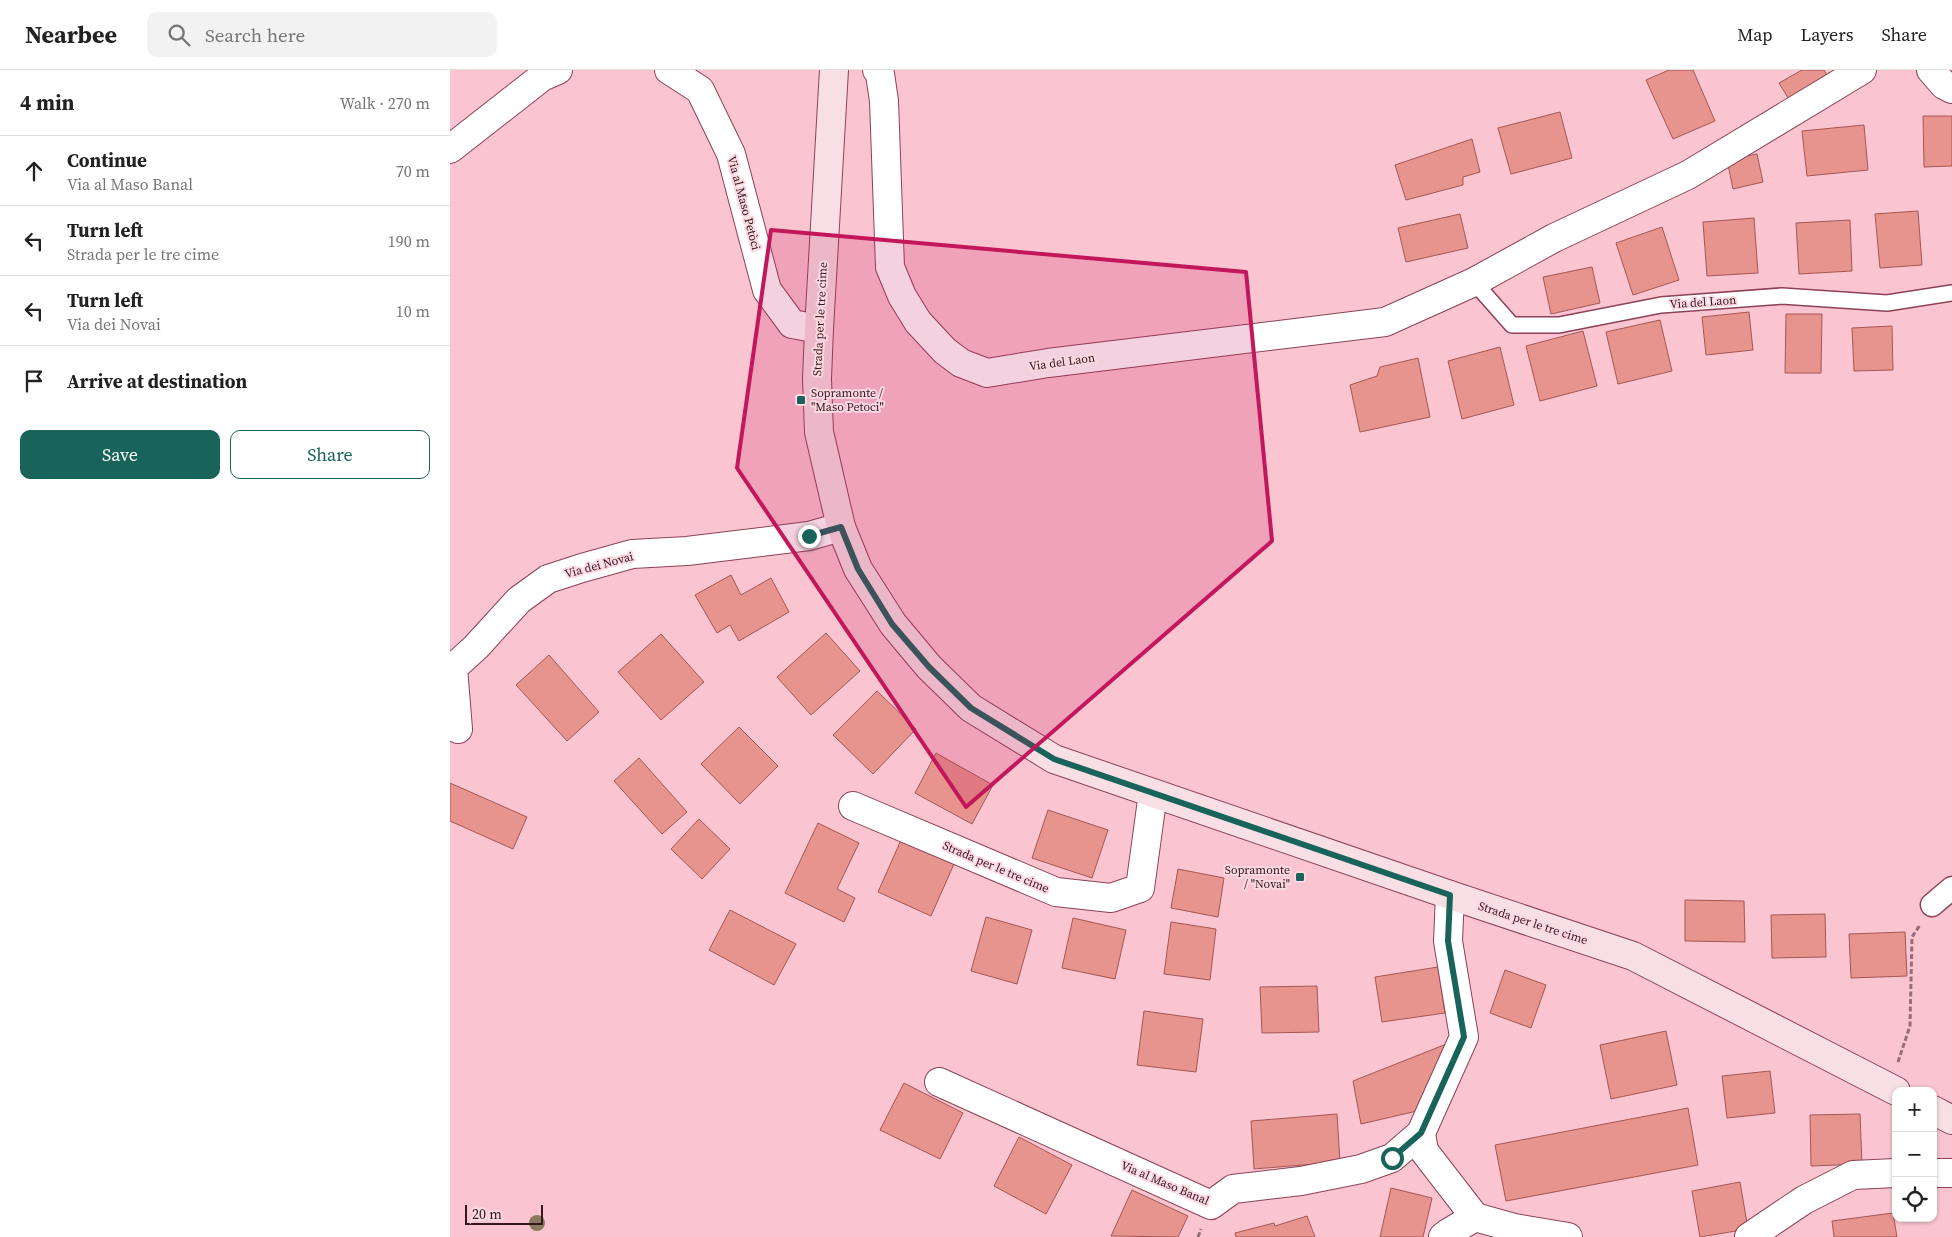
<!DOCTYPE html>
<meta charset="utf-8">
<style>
:root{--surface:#fff;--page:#f2f2f2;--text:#222;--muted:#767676;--line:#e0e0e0;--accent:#18635a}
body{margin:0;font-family:"Source Serif 4",serif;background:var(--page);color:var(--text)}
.controls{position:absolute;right:15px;bottom:15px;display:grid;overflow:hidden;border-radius:10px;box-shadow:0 1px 4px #0004}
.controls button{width:45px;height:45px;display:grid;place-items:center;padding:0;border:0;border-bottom:1px solid var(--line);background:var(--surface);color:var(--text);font:25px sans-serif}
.scale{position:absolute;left:15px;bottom:12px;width:78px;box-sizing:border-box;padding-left:5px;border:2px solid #36161f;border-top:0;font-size:14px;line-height:18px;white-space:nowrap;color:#36161f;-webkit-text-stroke:4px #fcd8e0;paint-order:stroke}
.stop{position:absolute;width:15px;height:15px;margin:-11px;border:4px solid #18635a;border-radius:50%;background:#fff}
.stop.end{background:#18635a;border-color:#fff;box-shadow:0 1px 5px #0008}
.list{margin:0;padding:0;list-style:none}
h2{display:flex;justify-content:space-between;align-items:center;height:65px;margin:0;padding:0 20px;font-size:21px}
h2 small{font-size:16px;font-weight:400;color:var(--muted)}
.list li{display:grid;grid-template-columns:32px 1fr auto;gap:15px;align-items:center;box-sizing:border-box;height:70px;padding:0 20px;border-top:1px solid var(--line)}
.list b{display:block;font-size:19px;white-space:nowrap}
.list p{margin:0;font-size:16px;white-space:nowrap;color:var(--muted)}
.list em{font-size:16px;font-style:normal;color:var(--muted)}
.actions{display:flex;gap:10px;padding:15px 20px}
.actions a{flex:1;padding:11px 0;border:1px solid var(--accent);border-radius:10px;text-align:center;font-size:18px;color:var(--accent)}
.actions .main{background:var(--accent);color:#fff}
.icon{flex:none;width:28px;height:28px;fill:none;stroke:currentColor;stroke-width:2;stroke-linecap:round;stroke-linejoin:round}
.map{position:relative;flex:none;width:1502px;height:1167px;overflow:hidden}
header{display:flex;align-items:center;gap:30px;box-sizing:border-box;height:70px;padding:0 25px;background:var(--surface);border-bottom:1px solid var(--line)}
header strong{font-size:24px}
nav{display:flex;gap:28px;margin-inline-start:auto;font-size:18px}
.search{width:350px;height:45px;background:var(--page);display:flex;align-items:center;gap:12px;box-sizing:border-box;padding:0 18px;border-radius:10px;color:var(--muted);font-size:19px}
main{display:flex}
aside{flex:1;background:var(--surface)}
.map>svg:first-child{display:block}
</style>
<header>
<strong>Nearbee</strong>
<div class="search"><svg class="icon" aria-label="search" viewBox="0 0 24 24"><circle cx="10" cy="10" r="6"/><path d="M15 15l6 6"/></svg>Search here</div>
<nav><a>Map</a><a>Layers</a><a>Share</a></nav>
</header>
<main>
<aside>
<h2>4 min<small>Walk · 270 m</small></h2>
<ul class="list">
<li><svg class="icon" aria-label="ahead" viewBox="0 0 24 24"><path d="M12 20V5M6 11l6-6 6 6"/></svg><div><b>Continue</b><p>Via al Maso Banal</p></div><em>70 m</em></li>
<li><svg class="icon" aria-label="left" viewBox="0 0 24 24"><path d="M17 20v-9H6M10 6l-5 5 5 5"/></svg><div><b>Turn left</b><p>Strada per le tre cime</p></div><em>190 m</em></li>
<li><svg class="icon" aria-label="left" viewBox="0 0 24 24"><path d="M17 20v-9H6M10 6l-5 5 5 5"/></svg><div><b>Turn left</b><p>Via dei Novai</p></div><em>10 m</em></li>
<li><svg class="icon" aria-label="arrive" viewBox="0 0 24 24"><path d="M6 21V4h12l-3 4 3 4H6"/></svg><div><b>Arrive at destination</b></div></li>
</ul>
<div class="actions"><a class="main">Save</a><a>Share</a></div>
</aside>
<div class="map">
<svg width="1502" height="1167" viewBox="0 0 1502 1167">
<rect width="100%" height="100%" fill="#fac5d1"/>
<path fill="#e7938e" stroke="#a55754" d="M 1219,0 L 1243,0 L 1265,51 L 1223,69 L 1196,10 Z
M 1352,0 L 1374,0 L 1382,14 L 1343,36 L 1329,13 Z
M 1110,42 L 1122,88 L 1061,104 L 1048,58 Z
M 1473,46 L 1502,46 L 1502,96 L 1474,97 Z
M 1414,55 L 1418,100 L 1357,106 L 1352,61 Z
M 1022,69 L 1030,102 L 1013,107 L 1013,115 L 956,130 L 945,95 Z
M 1307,84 L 1313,112 L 1283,119 L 1277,90 Z
M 1468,141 L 1472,195 L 1430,198 L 1425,144 Z
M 1010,144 L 1018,178 L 956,192 L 948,158 Z
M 1304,148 L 1308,203 L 1257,206 L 1253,152 Z
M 1400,150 L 1402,201 L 1349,204 L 1346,153 Z
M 1212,157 L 1229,210 L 1183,225 L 1166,173 Z
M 1142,197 L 1150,233 L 1101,244 L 1093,207 Z
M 1299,242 L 1303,280 L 1256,285 L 1252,247 Z
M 1336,244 L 1372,244 L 1371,303 L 1335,303 Z
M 1210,250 L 1222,301 L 1168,314 L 1156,262 Z
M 1442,256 L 1443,300 L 1404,301 L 1402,258 Z
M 1133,261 L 1147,316 L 1090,331 L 1076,276 Z
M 1050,277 L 1064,335 L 1012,349 L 998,291 Z
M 968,288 L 980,347 L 910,362 L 900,315 L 927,306 L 930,297 Z
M 281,505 L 291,525 L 321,508 L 339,542 L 289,571 L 280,555 L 267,563 L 245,525 Z
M 376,563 L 410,601 L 361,645 L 327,607 Z
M 211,564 L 254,612 L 211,650 L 168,602 Z
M 99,585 L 149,642 L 117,671 L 66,615 Z
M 427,621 L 466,659 L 423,704 L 383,665 Z
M 289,657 L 328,696 L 290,734 L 251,694 Z
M 486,683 L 543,715 L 522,754 L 465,723 Z
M 189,688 L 237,742 L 212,764 L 164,711 Z
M 0,713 L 77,747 L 63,779 L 0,751 Z
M 598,740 L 658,760 L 642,808 L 582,788 Z
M 249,749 L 280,779 L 252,809 L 221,779 Z
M 368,753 L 409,773 L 387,819 L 405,828 L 394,852 L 335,823 Z
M 451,770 L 504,794 L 481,846 L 428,822 Z
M 728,799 L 774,808 L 768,847 L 721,838 Z
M 1235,830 L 1294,831 L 1295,872 L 1235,871 Z
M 280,840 L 346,874 L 324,915 L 259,880 Z
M 1375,844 L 1376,887 L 1322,888 L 1321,845 Z
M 536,847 L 582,860 L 567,914 L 521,901 Z
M 623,848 L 676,860 L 665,909 L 612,898 Z
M 721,852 L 766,859 L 760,910 L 714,904 Z
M 1455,862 L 1457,906 L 1401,908 L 1399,864 Z
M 988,897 L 995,943 L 932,952 L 925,907 Z
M 1055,900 L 1096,915 L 1081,958 L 1040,943 Z
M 867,916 L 869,962 L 812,963 L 810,917 Z
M 694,941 L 753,949 L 746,1002 L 687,995 Z
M 1216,961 L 1227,1015 L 1161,1029 L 1150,975 Z
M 1004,971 L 967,1041 L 911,1054 L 903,1011 Z
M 1320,1001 L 1325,1043 L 1277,1048 L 1272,1006 Z
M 454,1013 L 513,1043 L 490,1089 L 430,1060 Z
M 1238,1038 L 1248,1095 L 1056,1131 L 1045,1075 Z
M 887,1044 L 890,1092 L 804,1099 L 801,1051 Z
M 1410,1044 L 1412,1094 L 1361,1096 L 1360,1045 Z
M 569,1067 L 622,1095 L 596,1144 L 544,1116 Z
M 1290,1112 L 1298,1159 L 1250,1167 L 1242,1121 Z
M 941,1118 L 982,1128 L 973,1167 L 930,1167 Z
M 682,1120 L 738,1146 L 728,1167 L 661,1166 Z
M 1443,1143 L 1447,1167 L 1384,1167 L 1382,1151 Z
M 857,1146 L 865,1167 L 786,1167 L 785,1163 L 824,1153 L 825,1156 Z"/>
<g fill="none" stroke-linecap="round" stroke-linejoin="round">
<g stroke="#8c4257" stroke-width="18">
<path id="service" d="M 1024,212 L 1062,255 L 1109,255 L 1211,235 L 1332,226 L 1437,233 L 1502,223"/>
</g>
<g stroke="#8c4257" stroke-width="25">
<path id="pedestrian" d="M 1482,835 L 1502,818"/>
</g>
<g stroke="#8c4257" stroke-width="30">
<path id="minor" d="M 219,0 L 250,20 L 281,84 L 317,220 L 342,254 L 369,259
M 427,0 L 430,4 L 434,31 L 440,197 L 452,226 L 468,252 L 495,281 L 511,293 L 537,303 L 598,293 L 935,252 L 1024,212 L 1104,168 L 1238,105 L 1412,0
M 1481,0 L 1494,15 L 1502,19
M 0,79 L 92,7 L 108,0
M 8,659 L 3,598 L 26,577 L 69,530 L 98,509 L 132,498 L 182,484 L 237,481 L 359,466 L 391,457
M 403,736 L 606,822 L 661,828 L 690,818 L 703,723
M 1000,825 L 998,871 L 1014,967 L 971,1063 L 974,1081 L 1025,1147 L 1064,1158 L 1118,1167
M 489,1012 L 761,1135 L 783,1119 L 851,1111 L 911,1099 L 942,1088 L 971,1063
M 1483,1103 L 1502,1103
M 993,1167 L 998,1163 L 1025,1147
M 1299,1167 L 1354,1130 L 1403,1105 L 1446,1103"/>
</g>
<g stroke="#8c4257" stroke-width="30">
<path id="secondary" d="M 384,0 L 369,259 L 367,309 L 369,362 L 391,457 L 408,499 L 443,554 L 479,597 L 521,638 L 604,689 L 1000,825 L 1183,886 L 1446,1021
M 1483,1040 L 1502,1050"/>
</g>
<path stroke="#976d77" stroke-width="3" stroke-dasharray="5 2.5" stroke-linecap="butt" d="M 1448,992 L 1460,956 L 1462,867 L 1470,855
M 748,1167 L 751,1159"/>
<use href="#service" stroke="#fff" stroke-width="15"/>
<use href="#pedestrian" stroke="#fff" stroke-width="22"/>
<use href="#minor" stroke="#fff" stroke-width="28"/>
<use href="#secondary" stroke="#f8dfe6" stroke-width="28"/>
</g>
<circle fill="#89795f" cx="87" cy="1153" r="8"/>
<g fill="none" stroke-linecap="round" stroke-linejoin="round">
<path stroke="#18635a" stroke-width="6" d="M 359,466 L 391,457 L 408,499 L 442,554 L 479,597 L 521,638 L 604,689 L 1000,825 L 998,871 L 1014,967 L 971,1063 L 942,1088"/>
</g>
<path fill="#c2185b" fill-opacity="0.2" stroke="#c2185b" stroke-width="4" stroke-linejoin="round" d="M 321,160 L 796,202 L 822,471 L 516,737 L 287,398 Z"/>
<g fill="#18635a" stroke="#fcd8e0" stroke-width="2">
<rect x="346" y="325" width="10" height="10" rx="2.5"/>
<rect x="845" y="802" width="10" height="10" rx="2.5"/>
</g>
<g text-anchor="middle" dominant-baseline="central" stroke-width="4" stroke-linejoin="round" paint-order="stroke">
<g font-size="12" fill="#36161f" stroke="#fcd8e0">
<text transform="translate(294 133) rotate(75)">Via al Maso Petòci</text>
<text transform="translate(1253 232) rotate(-4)">Via del Laon</text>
<text transform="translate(370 249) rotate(-87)">Strada per le tre cime</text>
<text transform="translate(612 292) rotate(-8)">Via del Laon</text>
<text transform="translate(149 495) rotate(-15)">Via dei Novai</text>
<text transform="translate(546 797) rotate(23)">Strada per le tre cime</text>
<text transform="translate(1083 853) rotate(18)">Strada per le tre cime</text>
<text transform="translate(715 1113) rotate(23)">Via al Maso Banal</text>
</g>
<g font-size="12" fill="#36161f" stroke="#fcd8e0" text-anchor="start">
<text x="361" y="323">Sopramonte /<tspan x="361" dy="14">"Maso Petoci"</tspan></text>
<text x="840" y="800" text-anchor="end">Sopramonte<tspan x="840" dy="14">/ "Novai"</tspan></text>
</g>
</g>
</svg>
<div class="controls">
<button>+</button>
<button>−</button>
<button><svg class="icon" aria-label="locate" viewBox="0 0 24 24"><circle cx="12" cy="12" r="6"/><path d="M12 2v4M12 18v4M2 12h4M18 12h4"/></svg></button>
</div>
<div class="scale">20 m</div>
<div class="stop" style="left:942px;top:1088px"></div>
<div class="stop end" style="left:359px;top:466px"></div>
</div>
</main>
